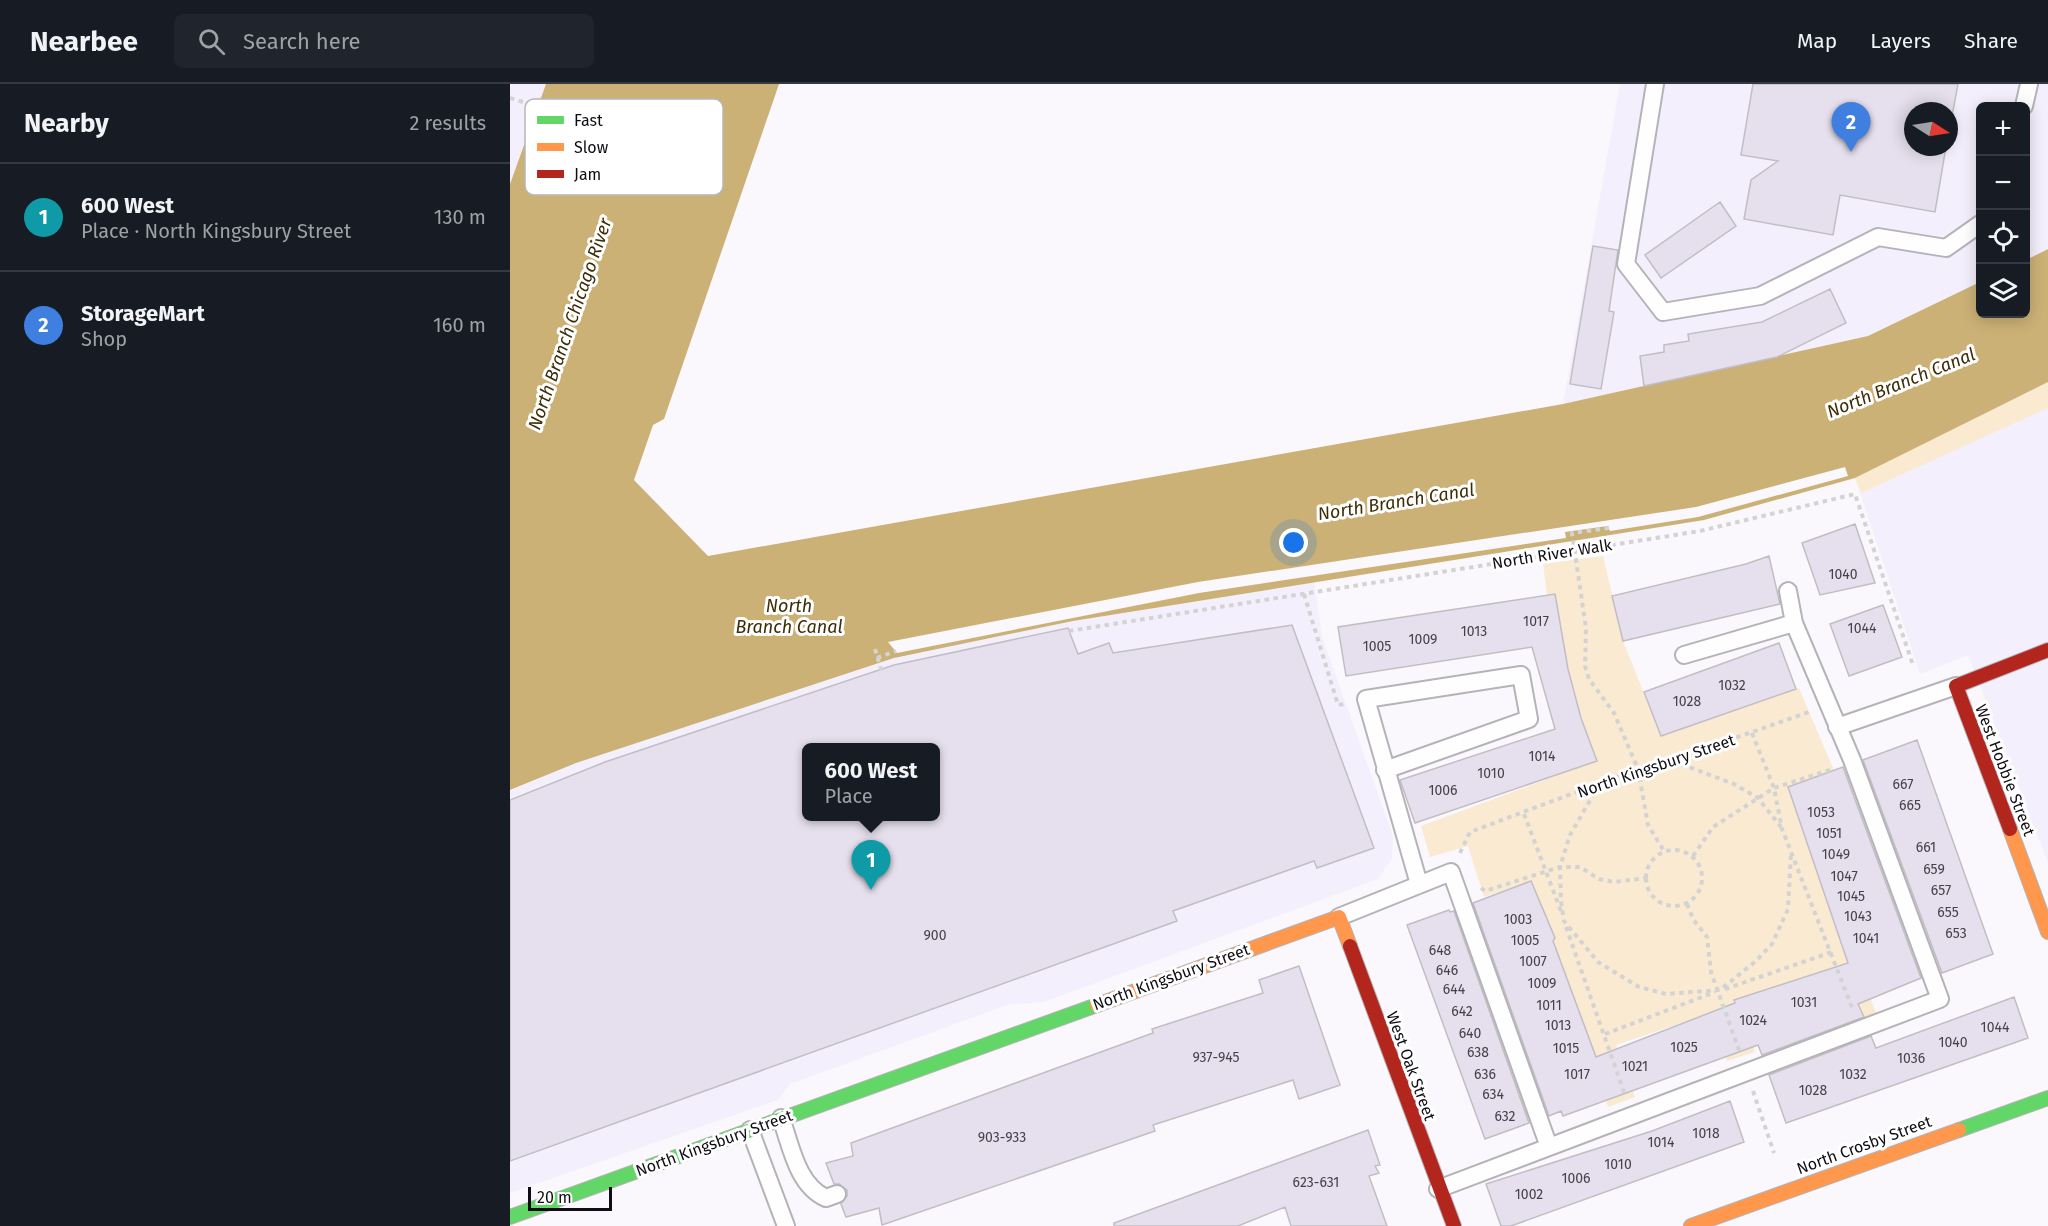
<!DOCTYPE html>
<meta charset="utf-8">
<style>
:root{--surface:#171b24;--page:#20242c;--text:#f1f3f6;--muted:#9ea1a6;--line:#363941;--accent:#0f766e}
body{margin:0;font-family:"Fira Sans",sans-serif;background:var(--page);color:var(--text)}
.controls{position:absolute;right:18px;top:18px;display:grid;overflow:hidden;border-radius:9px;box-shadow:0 3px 15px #0003}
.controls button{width:54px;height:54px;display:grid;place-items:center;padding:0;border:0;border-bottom:2px solid var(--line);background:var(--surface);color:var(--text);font:30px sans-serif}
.compass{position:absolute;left:1394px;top:18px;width:54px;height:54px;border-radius:50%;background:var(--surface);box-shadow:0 3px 15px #0003;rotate:102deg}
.scale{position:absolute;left:18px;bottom:15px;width:84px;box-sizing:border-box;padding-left:6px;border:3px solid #0f0d13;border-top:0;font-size:16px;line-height:21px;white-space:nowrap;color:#0f0d13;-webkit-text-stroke:4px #fff;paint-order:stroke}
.you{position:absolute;left:784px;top:459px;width:21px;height:21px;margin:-15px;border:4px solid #fff;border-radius:50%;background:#1a73e8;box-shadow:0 0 0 9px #1a73e833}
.badge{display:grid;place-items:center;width:39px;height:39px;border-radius:50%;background:var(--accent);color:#fff;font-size:20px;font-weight:700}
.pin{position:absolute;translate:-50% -50px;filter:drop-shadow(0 2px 3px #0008)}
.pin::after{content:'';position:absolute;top:32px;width:21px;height:18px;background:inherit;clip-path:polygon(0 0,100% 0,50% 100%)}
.popup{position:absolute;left:292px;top:659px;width:138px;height:78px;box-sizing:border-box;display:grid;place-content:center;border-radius:9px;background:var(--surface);filter:drop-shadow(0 2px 4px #0005);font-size:20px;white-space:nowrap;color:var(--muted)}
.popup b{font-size:22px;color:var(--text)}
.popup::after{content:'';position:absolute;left:50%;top:100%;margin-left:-12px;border:12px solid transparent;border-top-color:var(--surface)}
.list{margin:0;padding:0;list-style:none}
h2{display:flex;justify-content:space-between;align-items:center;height:78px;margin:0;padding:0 24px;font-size:26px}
h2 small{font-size:20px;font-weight:400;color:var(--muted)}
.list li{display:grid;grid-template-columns:39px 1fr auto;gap:18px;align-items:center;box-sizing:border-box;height:108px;padding:0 24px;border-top:2px solid var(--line)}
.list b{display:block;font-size:22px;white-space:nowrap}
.list p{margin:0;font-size:20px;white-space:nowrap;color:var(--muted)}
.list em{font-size:20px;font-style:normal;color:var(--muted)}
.icon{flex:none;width:33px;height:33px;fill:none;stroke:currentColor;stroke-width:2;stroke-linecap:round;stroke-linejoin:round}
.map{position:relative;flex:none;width:1538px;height:1142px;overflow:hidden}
header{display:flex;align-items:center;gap:36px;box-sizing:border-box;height:84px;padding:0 30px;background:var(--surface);border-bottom:2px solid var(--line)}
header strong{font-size:28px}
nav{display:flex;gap:33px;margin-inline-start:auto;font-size:21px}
.search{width:420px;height:54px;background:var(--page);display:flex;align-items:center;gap:15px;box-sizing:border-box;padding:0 21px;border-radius:9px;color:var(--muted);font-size:22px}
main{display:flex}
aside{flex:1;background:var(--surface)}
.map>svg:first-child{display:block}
</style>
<header>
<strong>Nearbee</strong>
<div class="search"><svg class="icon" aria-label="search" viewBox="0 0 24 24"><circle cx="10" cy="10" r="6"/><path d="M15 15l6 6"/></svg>Search here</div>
<nav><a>Map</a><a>Layers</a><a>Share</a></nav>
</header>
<main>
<aside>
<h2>Nearby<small>2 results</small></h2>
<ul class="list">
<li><span class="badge" style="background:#0f9aa8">1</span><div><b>600 West</b><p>Place · North Kingsbury Street</p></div><em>130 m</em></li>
<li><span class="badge" style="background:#3f7fe0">2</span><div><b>StorageMart</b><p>Shop</p></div><em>160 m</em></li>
</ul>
</aside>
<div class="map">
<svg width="1538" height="1142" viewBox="0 0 1538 1142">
<rect width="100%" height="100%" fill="#faf8fc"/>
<path fill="#f4effc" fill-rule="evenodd" d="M 0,0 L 36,0 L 0,100 Z
M 1110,0 L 1538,0 L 1538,165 L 1516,176 L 1516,22 L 1470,22 L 1470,198 L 1358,252 L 1053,320 ZM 1403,27 L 1439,27 L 1439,63 L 1403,63 Z
M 1538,298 L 1538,779 L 1458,571 L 1410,590 L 1345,394 Z
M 804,497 L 812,553 L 883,752 L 882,774 L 868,795 L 534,918 L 500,920 L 280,1000 L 268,1016 L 0,1109 L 0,707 L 66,679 L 384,574 L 563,537 ZM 296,664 L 425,664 L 425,732 L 296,732 Z"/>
<path fill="#f9ead1" d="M 1538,298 L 1538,324 L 1351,409 L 1345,394 Z
M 1093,472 L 1113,557 L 1151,652 L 1289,604 L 1325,689 L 1284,705 L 1366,929 L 1340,939 L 1321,888 L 1226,917 L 1245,968 L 1217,977 L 1201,929 L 1106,961 L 1125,1013 L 1098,1023 L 1020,797 L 974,813 L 958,762 L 920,773 L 911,742 L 1086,677 C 1066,622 1053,568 1045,510 L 1037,511 L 1033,480 Z"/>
<path fill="#ccb176" d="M 36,0 L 269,0 L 154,335 L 143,341 L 124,396 L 198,472 L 1053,320 L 1358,252 L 1470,198 L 1470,230 L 1516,230 L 1516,176 L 1538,165 L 1538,298 L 1345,394 L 1194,436 L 563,537 L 384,574 L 66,679 L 0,706 L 0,100 Z"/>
<path fill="#faf8fc" d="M 1335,383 L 1338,392 L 1188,433 L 1100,447 L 1098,442 L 1055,448 L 1056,454 L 689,509 L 387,569 L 378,558 L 688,498 L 1186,423 Z"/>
<path fill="#e6e0ee" stroke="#c1bec3" stroke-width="1.5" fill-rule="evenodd" d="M 1243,0 L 1448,0 L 1439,48 L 1439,27 L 1403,27 L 1403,63 L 1436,63 L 1425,128 L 1330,111 L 1323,151 L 1234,135 L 1241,96 L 1268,77 L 1231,71 Z
M 1210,118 L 1226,142 L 1151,194 L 1135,171 Z
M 1083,162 L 1108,166 L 1099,227 L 1104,228 L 1091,305 L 1060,300 Z
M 1320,205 L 1336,239 L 1267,273 L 1134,302 L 1130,272 L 1154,268 L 1154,261 L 1179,257 L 1178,250 L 1252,238 Z
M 1345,440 L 1365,499 L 1310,511 L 1292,459 Z
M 1259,472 L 1270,520 L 1113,557 L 1102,512 L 1236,480 Z
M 1045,510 L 1058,585 L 1071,634 L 1087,677 L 905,739 L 890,696 L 1045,645 L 1022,563 L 836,592 L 828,543 Z
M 1373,521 L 1392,573 L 1339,592 L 1320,540 Z
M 782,541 L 864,764 L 807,784 L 804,777 L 663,827 L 667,837 L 0,1077 L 0,716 L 95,678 L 384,581 L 558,544 L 568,570 L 599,559 L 603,569 ZM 297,663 L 426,663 L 426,732 L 297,732 Z
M 1269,559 L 1286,605 L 1151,652 L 1134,608 Z
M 1407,656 L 1483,870 L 1432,889 L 1353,676 Z
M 1333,683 L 1411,894 L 1348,920 L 1354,933 L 1252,971 L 1248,961 L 1053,1032 L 1051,1027 L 1039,1032 L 963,819 L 1021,797 L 1045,854 L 1043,857 L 1086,973 L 1225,919 L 1224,916 L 1338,879 L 1278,703 Z
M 939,826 L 940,828 L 944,827 L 1019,1039 L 975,1055 L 897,841 Z
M 789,882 L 830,1001 L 789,1015 L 783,996 L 643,1041 L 645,1047 L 372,1141 L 369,1124 L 336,1133 L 331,1120 L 337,1112 L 337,1106 L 329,1100 L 324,1100 L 316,1079 L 343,1072 L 341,1059 L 643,949 L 642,945 L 753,909 L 749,896 Z
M 1504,913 L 1518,954 L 1276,1039 L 1259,991 L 1361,952 L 1366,964 Z
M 1220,1017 L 1234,1058 L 1001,1142 L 991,1142 L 976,1100 L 1142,1047 Z
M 858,1046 L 870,1081 L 865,1082 L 869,1089 L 859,1092 L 877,1142 L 781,1142 L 775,1123 L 728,1142 L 604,1142 L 604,1139 Z"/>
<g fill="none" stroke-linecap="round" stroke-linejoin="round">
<g stroke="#b5b3b8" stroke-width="20">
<path id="lane" d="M 1145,0 L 1116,180 L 1153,228 L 1250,212 L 1368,153 L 1436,164 L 1470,140
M 1514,22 L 1519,0
M 1174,571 L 1284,539
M 1327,643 L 1446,602
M 875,686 L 1019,635 L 1011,591 L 856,615 L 909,800
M 829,833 L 941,788 L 1039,1063
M 271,1034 C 281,1062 287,1101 316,1114 L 327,1110
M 240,1046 L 276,1142
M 928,1105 L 1430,915 L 1342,676 L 1284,539 L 1278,507"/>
</g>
<g stroke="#b5b3b8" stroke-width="16">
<path id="fast" d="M 1449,1046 L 1538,1014
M 0,1133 L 587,921"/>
</g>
<g stroke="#b5b3b8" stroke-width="16">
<path id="slow" d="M 1500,745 L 1538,848
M 587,921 L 829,833 L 840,862
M 1181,1142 L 1449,1046"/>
</g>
<g stroke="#b5b3b8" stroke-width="16">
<path id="jam" d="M 1500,745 L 1446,602 L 1538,566
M 840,862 L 944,1142"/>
</g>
<path stroke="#d3d3d4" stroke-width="4" stroke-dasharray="4.5 4.5" stroke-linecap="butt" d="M 0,14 L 16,19
M 1099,444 L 1062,449 L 1076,544 L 1075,582 L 1079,595 L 1104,629 L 1128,685 L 1138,741 L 1154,767
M 794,510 L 828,621 L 835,620
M 559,547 L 1190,447 L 1345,410 L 1403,581
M 365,565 L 372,588
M 367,574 L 386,567
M 1242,649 L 1264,704 L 1272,745 L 1343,926
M 1163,677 L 1224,700 L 1248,714 L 1271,743
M 1089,701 L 1060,751 L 1050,783 L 1051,817 L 1054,837 L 1088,878 L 1129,903 L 1156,910 L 1210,906 L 1246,877 L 1262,860 L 1278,825 L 1281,769
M 1014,730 L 1051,827
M1136 794a28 28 0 1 1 56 0a28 28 0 1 1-56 0Z
M 950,769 L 960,748 L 1128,685 L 1162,676 L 1299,628
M 1183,772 L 1203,743 L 1264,704 L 1323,685
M 971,804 L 975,807 L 1050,783 L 1070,783 L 1089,795 L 1104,798 L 1136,794
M 1177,820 L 1183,835 L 1197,853 L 1201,888 L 1230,969
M 1056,843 L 1115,1011
M 1215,905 L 1322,868
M 1095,950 L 1205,908
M 1243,1007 L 1264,1069"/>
<use href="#lane" stroke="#fefeff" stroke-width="16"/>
<use href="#fast" stroke="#63d668" stroke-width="14"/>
<use href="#slow" stroke="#ff974d" stroke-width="14"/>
<use href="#jam" stroke="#b3261e" stroke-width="14"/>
</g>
<g text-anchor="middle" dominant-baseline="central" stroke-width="6" stroke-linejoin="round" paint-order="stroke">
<g font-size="14" fill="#45424a">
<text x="1333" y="490">1040</text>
<text x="1026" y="537">1017</text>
<text x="1352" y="544">1044</text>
<text x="964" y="547">1013</text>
<text x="913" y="555">1009</text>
<text x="867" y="562">1005</text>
<text x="1222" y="601">1032</text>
<text x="1177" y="617">1028</text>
<text x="1032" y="672">1014</text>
<text x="981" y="689">1010</text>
<text x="1393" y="700">667</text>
<text x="933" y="706">1006</text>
<text x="1400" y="721">665</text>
<text x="1311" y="728">1053</text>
<text x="1319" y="749">1051</text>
<text x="1416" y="763">661</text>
<text x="1326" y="770">1049</text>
<text x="1424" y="785">659</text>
<text x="1334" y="792">1047</text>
<text x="1431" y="806">657</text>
<text x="1341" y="812">1045</text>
<text x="1438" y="828">655</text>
<text x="1348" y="832">1043</text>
<text x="1008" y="835">1003</text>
<text x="1446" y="849">653</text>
<text x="425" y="851">900</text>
<text x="1356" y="854">1041</text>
<text x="1015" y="856">1005</text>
<text x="930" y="866">648</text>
<text x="1023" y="877">1007</text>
<text x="937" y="886">646</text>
<text x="1032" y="899">1009</text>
<text x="944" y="905">644</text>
<text x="1294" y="918">1031</text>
<text x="1039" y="921">1011</text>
<text x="952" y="927">642</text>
<text x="1243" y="936">1024</text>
<text x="1048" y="941">1013</text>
<text x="1485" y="943">1044</text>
<text x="960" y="949">640</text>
<text x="1443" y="958">1040</text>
<text x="1174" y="963">1025</text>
<text x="1056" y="964">1015</text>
<text x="968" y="968">638</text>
<text x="706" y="973">937-945</text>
<text x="1401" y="974">1036</text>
<text x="1125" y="982">1021</text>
<text x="975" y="990">636</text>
<text x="1067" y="990">1017</text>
<text x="1343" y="990">1032</text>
<text x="1303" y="1006">1028</text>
<text x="983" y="1010">634</text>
<text x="995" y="1032">632</text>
<text x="1196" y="1049">1018</text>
<text x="492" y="1053">903-933</text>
<text x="1151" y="1058">1014</text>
<text x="1108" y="1080">1010</text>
<text x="1066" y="1094">1006</text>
<text x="806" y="1098">623-631</text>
<text x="1019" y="1110">1002</text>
</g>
<g font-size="16" fill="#0f0d13" stroke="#fff">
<text transform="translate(1042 470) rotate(-9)">North River Walk</text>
<text transform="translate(1146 682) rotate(-19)">North Kingsbury Street</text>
<text transform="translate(1495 686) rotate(69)">West Hobbie Street</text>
<text transform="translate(661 893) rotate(-20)">North Kingsbury Street</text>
<text transform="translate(901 982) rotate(70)">West Oak Street</text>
<text transform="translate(204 1059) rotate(-20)">North Kingsbury Street</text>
<text transform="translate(1354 1061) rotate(-20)">North Crosby Street</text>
</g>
<g font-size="18" font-style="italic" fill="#3d2d07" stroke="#fff">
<text transform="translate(60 240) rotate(-71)">North Branch Chicago River</text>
<text transform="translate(1391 299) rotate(-22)">North Branch Canal</text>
<text transform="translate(886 418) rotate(-9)">North Branch Canal</text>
<text x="279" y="522">North<tspan x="279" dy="21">Branch Canal</tspan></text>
</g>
</g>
<rect x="15" y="15" width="198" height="96" rx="9" fill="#fff" stroke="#b7b6b8" stroke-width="1.5"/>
<rect x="27" y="32" width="27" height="8" fill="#63d668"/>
<rect x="27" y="59" width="27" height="8" fill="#ff974d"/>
<rect x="27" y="86" width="27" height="8" fill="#b3261e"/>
<g font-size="16" fill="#0f0d13">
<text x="64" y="42">Fast</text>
<text x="64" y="69">Slow</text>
<text x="64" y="96">Jam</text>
</g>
</svg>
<div class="controls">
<button>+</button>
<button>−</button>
<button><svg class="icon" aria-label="locate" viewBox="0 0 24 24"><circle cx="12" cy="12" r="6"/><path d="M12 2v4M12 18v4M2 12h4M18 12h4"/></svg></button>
<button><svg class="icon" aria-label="layers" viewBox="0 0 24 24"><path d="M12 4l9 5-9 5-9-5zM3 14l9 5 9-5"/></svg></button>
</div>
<svg class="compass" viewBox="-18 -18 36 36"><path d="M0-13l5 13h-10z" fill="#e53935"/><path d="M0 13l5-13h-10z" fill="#9ea1a6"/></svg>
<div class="scale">20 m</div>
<div class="you"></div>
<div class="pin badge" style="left:361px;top:806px;background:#0f9aa8">1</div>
<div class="popup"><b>600 West</b>Place</div>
<div class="pin badge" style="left:1341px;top:68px;background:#3f7fe0">2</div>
</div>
</main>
